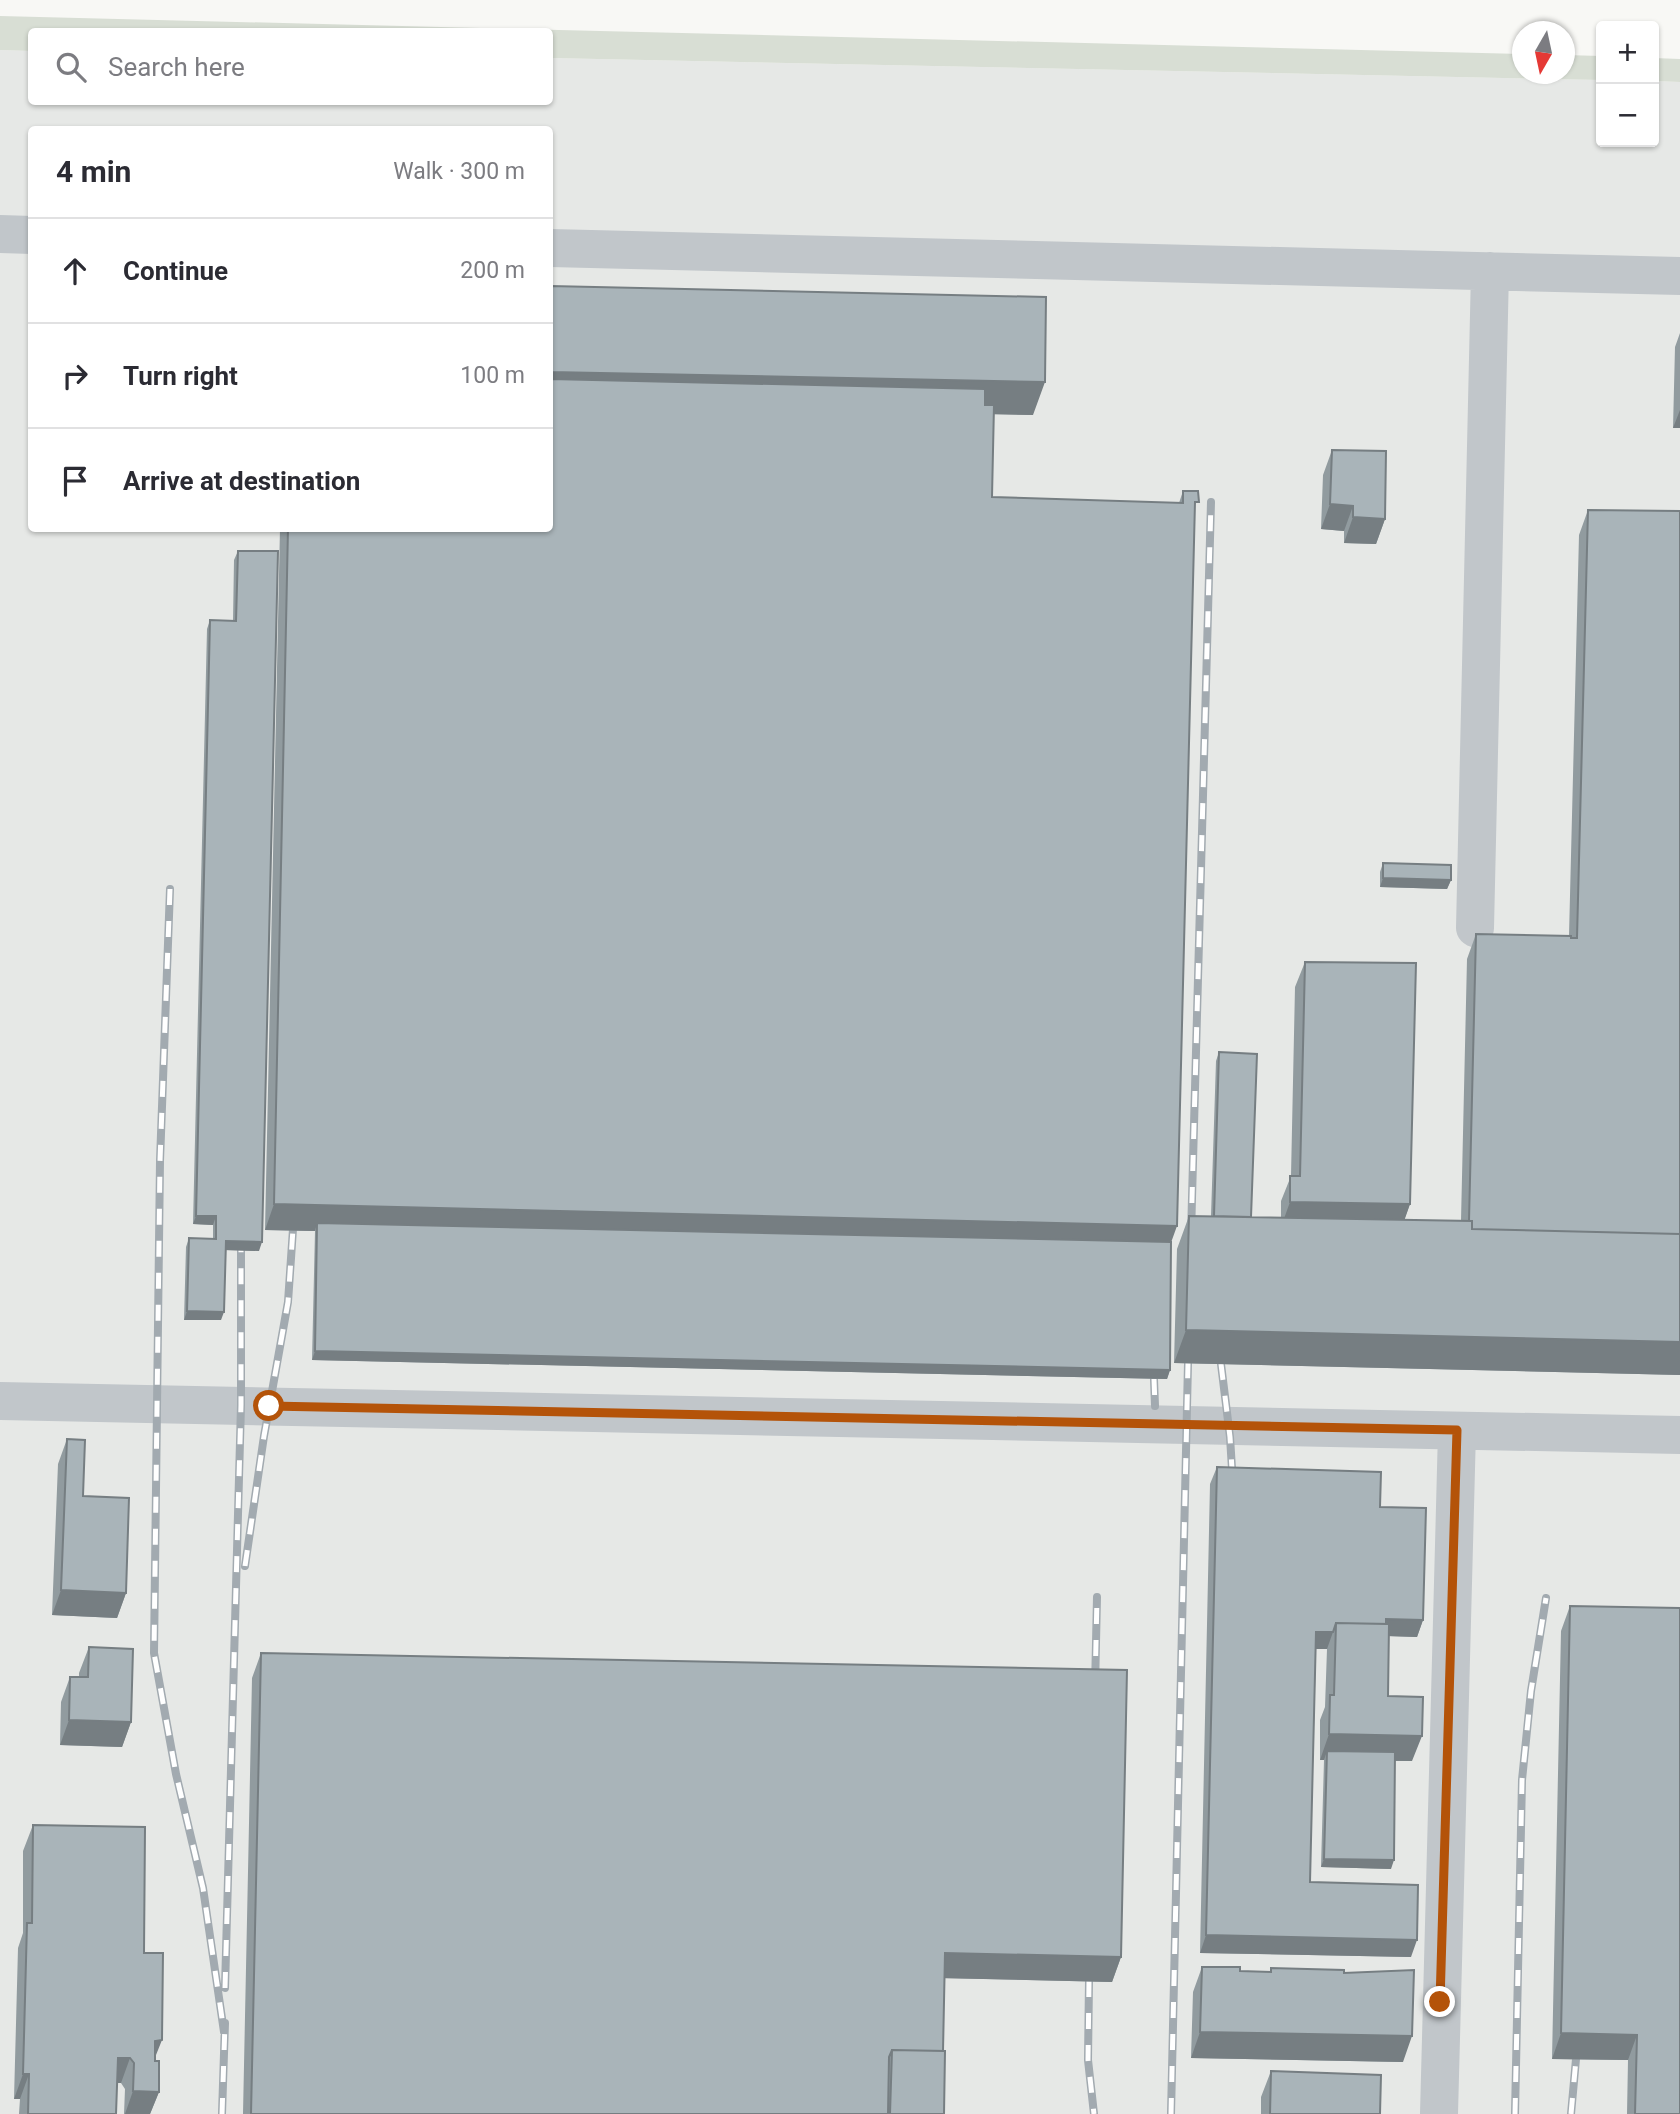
<!DOCTYPE html>
<meta charset="utf-8">
<style>
:root{--surface:#fff;--page:#f2f2f3;--text:#2b2b33;--muted:#7c7c81;--line:#e1e1e2}
body{margin:0;font-family:Roboto,sans-serif;background:var(--page);color:var(--text)}
.controls{position:absolute;right:21px;top:21px;display:grid;overflow:hidden;border-radius:7px;box-shadow:0 2px 5px #0004}
.controls button{width:63px;height:63px;display:grid;place-items:center;padding:0;border:0;border-bottom:2px solid var(--line);background:var(--surface);color:var(--text);font:35px sans-serif}
.compass{position:absolute;left:1512px;top:21px;width:63px;height:63px;border-radius:50%;background:var(--surface);box-shadow:0 2px 5px #0004;rotate:189deg}
.stop{position:absolute;width:21px;height:21px;margin:-16px;border:5px solid #b45309;border-radius:50%;background:#fff}
.stop.end{background:#b45309;border-color:#fff;box-shadow:0 2px 7px #0008}
.list{margin:0;padding:0;list-style:none}
h2{display:flex;justify-content:space-between;align-items:center;height:91px;margin:0;padding:0 28px;font-size:30px}
h2 small{font-size:23px;font-weight:400;color:var(--muted)}
.list li{display:grid;grid-template-columns:46px 1fr auto;gap:21px;align-items:center;box-sizing:border-box;height:105px;padding:0 28px;border-top:2px solid var(--line)}
.list b{display:block;font-size:26px;white-space:nowrap}
.list em{font-size:23px;font-style:normal;color:var(--muted)}
.icon{flex:none;width:38px;height:38px;fill:none;stroke:currentColor;stroke-width:2;stroke-linecap:round;stroke-linejoin:round}
.map{position:relative;flex:none;width:1680px;height:2114px;overflow:hidden}
.search{position:absolute;background:var(--surface);box-shadow:0 2px 5px #0004;left:28px;top:28px;width:525px;height:77px;display:flex;align-items:center;gap:18px;box-sizing:border-box;padding:0 24px;border-radius:7px;color:var(--muted);font-size:26px}
.panel{position:absolute;background:var(--surface);box-shadow:0 2px 5px #0004;left:28px;top:126px;width:525px;height:406px;border-radius:7px}
.map>svg:first-child{display:block}
</style>
<div class="map">
<svg width="1680" height="2114" viewBox="0 0 1680 2114">
<rect width="100%" height="100%" fill="#f8f8f5"/>
<path fill="#e6e8e6" fill-rule="evenodd" d="M 0,50 L 31,51 L 32,102 L 550,102 L 550,58 L 1601,80 L 1601,142 L 1654,142 L 1654,81 L 1680,82 L 1680,2114 L 0,2114 ZM 32,130 L 550,130 L 550,528 L 32,528 Z"/>
<path fill="#d8ded4" d="M 0,16 L 1522,54 L 1522,74 L 1564,74 L 1565,55 L 1601,56 L 1601,80 L 550,58 L 550,32 L 32,32 L 31,51 L 0,50 Z
M 1654,58 L 1680,59 L 1680,82 L 1654,81 Z"/>
<g fill="none" stroke-linecap="round" stroke-linejoin="round">
<path stroke="#c1c6ca" stroke-width="38" d="M 0,234 L 32,235
M 550,248 L 1680,276
M 1475,928 L 1490,271
M 0,1401 L 1680,1435
M 1439,2114 L 1457,1431"/>
<g stroke="#a2aab0" stroke-width="8">
<path id="rail" d="M 170,889 L 160,1161 L 154,1653 L 176,1774 L 203,1888 L 224,2032
M 1191,1235 L 1211,502
M 1221,1364 L 1230,1437 L 1233,1485
M 1154,1379 L 1155,1406
M 245,1566 L 264,1436 L 288,1302 L 293,1229
M 1095,1688 L 1097,1597
M 1089,1981 L 1088,2060 L 1094,2114
M 225,1988 L 241,1405 L 241,1250
M 222,2114 L 225,2023
M 1171,2114 L 1188,1363
M 1515,2114 L 1522,1780 L 1531,1691 L 1546,1598
M 1571,2114 L 1576,2059"/>
</g>
<use href="#rail" stroke="#fff" stroke-width="5" stroke-dasharray="16" stroke-linecap="butt"/>
</g>
<path fill="#919b9f" d="M 550,286 L 1033,415 L 994,414 L 992,497 L 1179,503 L 1183,491 L 1195,511 L 1171,1242 L 1170,1370 L 1167,1379 L 312,1360 L 315,1231 L 265,1230 L 280,528 L 550,528 Z
M 1680,333 L 1680,428 L 1673,428 L 1675,347 Z
M 1332,450 L 1385,519 L 1376,544 L 1344,543 L 1344,531 L 1321,529 L 1323,475 Z
M 1588,510 L 1680,1375 L 1174,1363 L 1177,1249 L 1189,1216 L 1211,1216 L 1216,1061 L 1219,1052 L 1251,1217 L 1281,1218 L 1281,1201 L 1291,1176 L 1295,987 L 1305,962 L 1410,1204 L 1404,1220 L 1461,1221 L 1467,959 L 1476,934 L 1569,936 L 1579,535 Z
M 238,551 L 259,1251 L 226,1250 L 221,1320 L 184,1320 L 186,1247 L 189,1238 L 213,1239 L 213,1225 L 193,1224 L 207,629 L 210,620 L 233,621 L 234,560 Z
M 1383,863 L 1451,880 L 1447,889 L 1380,887 L 1380,872 Z
M 67,1439 L 83,1496 L 126,1593 L 117,1618 L 52,1615 L 58,1464 Z
M 1217,1467 L 1380,1507 L 1423,1620 L 1417,1637 L 1389,1636 L 1388,1696 L 1412,1761 L 1395,1761 L 1391,1869 L 1321,1867 L 1324,1760 L 1320,1760 L 1320,1720 L 1325,1707 L 1327,1649 L 1316,1649 L 1310,1882 L 1411,1957 L 1200,1953 L 1210,1484 Z
M 1570,1606 L 1680,2114 L 1627,2114 L 1628,2060 L 1552,2059 L 1561,1631 Z
M 89,1647 L 131,1722 L 122,1747 L 60,1745 L 61,1702 L 70,1677 L 79,1677 L 79,1673 Z
M 261,1653 L 1121,1957 L 1112,1982 L 944,1978 L 943,2051 L 944,2114 L 243,2114 L 252,1678 Z
M 33,1825 L 144,1953 L 159,2092 L 150,2114 L 124,2114 L 125,2089 L 121,2083 L 117,2083 L 116,2114 L 19,2114 L 20,2099 L 14,2099 L 18,1948 L 23,1933 L 23,1851 Z
M 1202,1967 L 1240,1971 L 1270,1972 L 1271,1968 L 1344,1973 L 1403,2062 L 1191,2058 L 1193,1992 Z
M 1271,2071 L 1380,2114 L 1261,2114 L 1261,2097 Z"/>
<path fill="#767e82" d="M 550,372 L 1045,382 L 1033,415 L 550,405 Z
M 1680,410 L 1680,428 L 1673,428 Z
M 1330,504 L 1353,506 L 1344,531 L 1321,529 Z
M 1353,517 L 1385,519 L 1376,544 L 1344,543 Z
M 1383,878 L 1451,880 L 1447,889 L 1380,887 Z
M 1290,1202 L 1410,1204 L 1401,1230 L 1281,1227 Z
M 274,1204 L 1177,1226 L 1168,1251 L 317,1223 L 315,1231 L 265,1230 Z
M 196,1216 L 216,1216 L 213,1225 L 193,1224 Z
M 226,1241 L 262,1242 L 259,1251 L 223,1250 Z
M 187,1311 L 224,1312 L 221,1320 L 184,1320 Z
M 1186,1330 L 1680,1342 L 1680,1375 L 1174,1363 Z
M 315,1351 L 1170,1370 L 1167,1379 L 312,1360 Z
M 61,1590 L 126,1593 L 117,1618 L 52,1615 Z
M 1386,1619 L 1423,1620 L 1417,1637 L 1385,1636 Z
M 1316,1632 L 1333,1632 L 1327,1649 L 1310,1649 Z
M 69,1720 L 131,1722 L 122,1747 L 60,1745 Z
M 1329,1734 L 1422,1736 L 1412,1761 L 1327,1760 L 1327,1751 L 1324,1760 L 1320,1760 Z
M 1324,1859 L 1394,1860 L 1391,1869 L 1321,1867 Z
M 1206,1935 L 1417,1940 L 1411,1957 L 1200,1953 Z
M 945,1953 L 1121,1957 L 1112,1982 L 936,1978 Z
M 1200,2032 L 1412,2036 L 1403,2062 L 1191,2058 Z
M 1561,2033 L 1637,2035 L 1628,2060 L 1552,2059 Z
M 162,2040 L 152,2065 L 155,2041 Z
M 118,2058 L 130,2058 L 121,2083 L 108,2083 Z
M 23,2074 L 29,2074 L 20,2099 L 14,2099 Z
M 133,2091 L 159,2092 L 150,2114 L 125,2114 Z"/>
<path fill="#a9b4b9" stroke="#767e82" stroke-width="2" d="M 550,286 L 1046,297 L 1045,382 L 550,372 Z
M 550,379 L 985,389 L 985,405 L 994,405 L 992,497 L 1183,503 L 1183,491 L 1198,491 L 1199,502 L 1195,502 L 1177,1226 L 274,1204 L 288,528 L 550,528 Z
M 1332,450 L 1386,451 L 1385,519 L 1353,517 L 1353,506 L 1330,504 Z
M 1588,510 L 1680,511 L 1680,1234 L 1472,1229 L 1472,1221 L 1469,1221 L 1476,934 L 1571,936 L 1571,938 L 1577,938 Z
M 238,551 L 278,551 L 262,1242 L 226,1241 L 224,1312 L 187,1311 L 189,1238 L 216,1239 L 216,1216 L 196,1216 L 210,620 L 236,621 Z
M 1383,863 L 1451,865 L 1451,880 L 1383,878 Z
M 1305,962 L 1416,963 L 1410,1204 L 1290,1202 L 1290,1176 L 1300,1176 Z
M 1219,1052 L 1257,1054 L 1251,1217 L 1214,1216 Z
M 1189,1216 L 1472,1221 L 1472,1229 L 1680,1234 L 1680,1342 L 1186,1330 Z
M 317,1223 L 1171,1242 L 1170,1370 L 315,1351 Z
M 67,1439 L 85,1440 L 83,1496 L 129,1498 L 126,1593 L 61,1590 Z
M 1217,1467 L 1381,1472 L 1380,1507 L 1426,1508 L 1423,1620 L 1386,1619 L 1386,1624 L 1336,1623 L 1333,1632 L 1316,1632 L 1310,1882 L 1418,1885 L 1417,1940 L 1206,1935 Z
M 1570,1606 L 1680,1608 L 1680,2114 L 1635,2114 L 1637,2035 L 1561,2033 Z
M 1336,1623 L 1389,1624 L 1388,1696 L 1423,1697 L 1422,1736 L 1329,1734 L 1330,1695 L 1334,1695 Z
M 89,1647 L 133,1649 L 131,1722 L 69,1720 L 70,1677 L 88,1677 Z
M 261,1653 L 1127,1670 L 1121,1957 L 945,1953 L 943,2051 L 892,2050 L 889,2057 L 888,2114 L 251,2114 Z
M 1327,1751 L 1395,1752 L 1394,1860 L 1324,1859 Z
M 33,1825 L 145,1827 L 144,1953 L 163,1953 L 162,2040 L 155,2041 L 155,2061 L 159,2061 L 159,2092 L 133,2091 L 134,2063 L 130,2058 L 118,2058 L 116,2114 L 28,2114 L 29,2074 L 23,2074 L 27,1923 L 32,1923 Z
M 1202,1967 L 1240,1967 L 1240,1971 L 1271,1972 L 1271,1968 L 1344,1970 L 1344,1973 L 1414,1970 L 1412,2036 L 1200,2032 Z
M 892,2050 L 945,2051 L 944,2114 L 890,2114 Z
M 1271,2071 L 1381,2075 L 1380,2114 L 1270,2114 Z"/>
<g fill="none" stroke-linecap="round" stroke-linejoin="round">
<path stroke="#b45309" stroke-width="9" d="M 269,1406 L 1457,1430 L 1440,2002"/>
</g>
</svg>
<div class="controls">
<button>+</button>
<button>−</button>
</div>
<svg class="compass" viewBox="-18 -18 36 36"><path d="M0-13l5 13h-10z" fill="#e53935"/><path d="M0 13l5-13h-10z" fill="#7c7c81"/></svg>
<div class="stop" style="left:269px;top:1406px"></div>
<div class="stop end" style="left:1440px;top:2002px"></div>
<div class="search"><svg class="icon" aria-label="search" viewBox="0 0 24 24"><circle cx="10" cy="10" r="6"/><path d="M15 15l6 6"/></svg>Search here</div>
<section class="panel">
<h2>4 min<small>Walk · 300 m</small></h2>
<ul class="list">
<li><svg class="icon" aria-label="ahead" viewBox="0 0 24 24"><path d="M12 20V5M6 11l6-6 6 6"/></svg><div><b>Continue</b></div><em>200 m</em></li>
<li><svg class="icon" aria-label="right" viewBox="0 0 24 24"><path d="M7 20v-9h11M14 6l5 5-5 5"/></svg><div><b>Turn right</b></div><em>100 m</em></li>
<li><svg class="icon" aria-label="arrive" viewBox="0 0 24 24"><path d="M6 21V4h12l-3 4 3 4H6"/></svg><div><b>Arrive at destination</b></div></li>
</ul>
</section>
</div>
